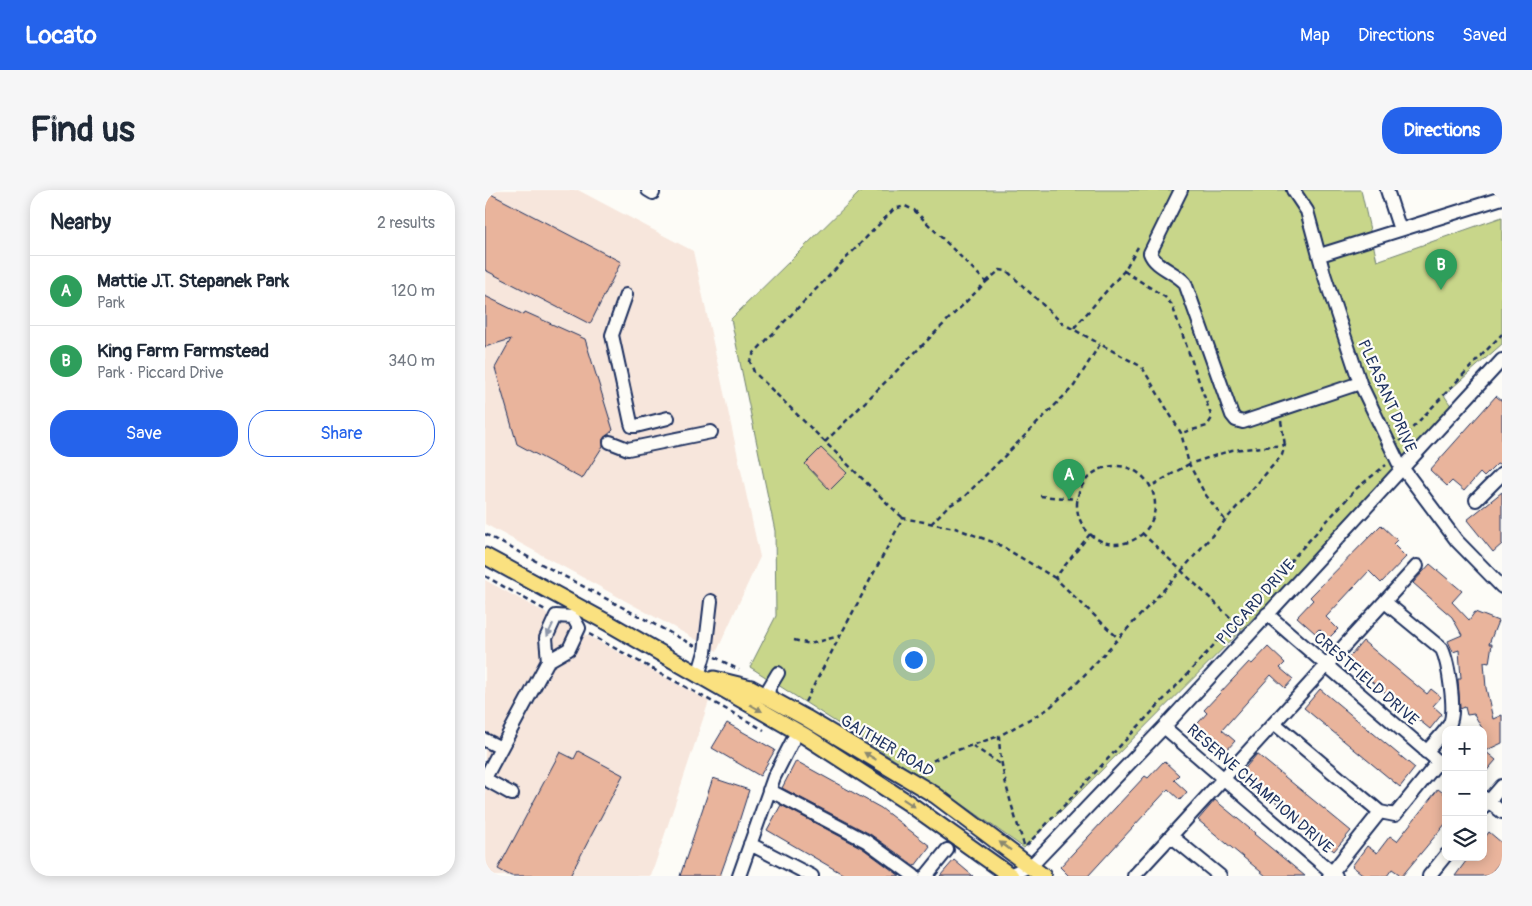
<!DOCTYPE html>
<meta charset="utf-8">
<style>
:root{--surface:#fff;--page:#f6f6f7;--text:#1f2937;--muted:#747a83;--line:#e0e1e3;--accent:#2563eb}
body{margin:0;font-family:Pangolin,sans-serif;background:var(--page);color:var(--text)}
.controls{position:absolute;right:15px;bottom:15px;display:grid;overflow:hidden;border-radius:10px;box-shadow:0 2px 12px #0003}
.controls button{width:45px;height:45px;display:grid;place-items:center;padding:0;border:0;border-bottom:1px solid var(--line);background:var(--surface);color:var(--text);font:25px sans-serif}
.you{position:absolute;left:428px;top:469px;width:18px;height:18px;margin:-12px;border:4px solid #fff;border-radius:50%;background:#1a73e8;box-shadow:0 0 0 8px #1a73e833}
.badge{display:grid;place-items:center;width:32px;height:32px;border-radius:50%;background:var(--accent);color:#fff;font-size:16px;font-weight:700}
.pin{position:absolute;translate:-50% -41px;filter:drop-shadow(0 1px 2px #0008)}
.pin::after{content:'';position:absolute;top:26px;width:18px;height:15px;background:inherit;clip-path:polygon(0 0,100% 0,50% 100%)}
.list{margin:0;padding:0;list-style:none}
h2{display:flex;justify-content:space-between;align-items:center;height:65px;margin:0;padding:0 20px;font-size:21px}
h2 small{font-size:16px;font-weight:400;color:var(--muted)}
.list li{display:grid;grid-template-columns:32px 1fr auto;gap:15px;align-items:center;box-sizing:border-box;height:70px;padding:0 20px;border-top:1px solid var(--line)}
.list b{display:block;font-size:19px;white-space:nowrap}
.list p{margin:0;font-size:16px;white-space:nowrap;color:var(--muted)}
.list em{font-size:16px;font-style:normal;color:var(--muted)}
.actions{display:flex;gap:10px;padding:15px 20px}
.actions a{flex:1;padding:11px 0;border:1px solid var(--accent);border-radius:20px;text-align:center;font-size:18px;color:var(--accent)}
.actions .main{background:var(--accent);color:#fff}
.icon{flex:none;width:28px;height:28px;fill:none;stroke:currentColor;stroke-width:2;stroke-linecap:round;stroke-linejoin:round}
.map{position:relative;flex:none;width:1017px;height:686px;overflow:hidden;border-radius:20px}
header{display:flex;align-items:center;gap:30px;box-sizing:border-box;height:70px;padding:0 25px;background:var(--accent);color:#fff}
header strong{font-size:24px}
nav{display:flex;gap:28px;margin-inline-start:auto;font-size:18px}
.intro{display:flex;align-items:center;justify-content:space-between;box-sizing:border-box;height:120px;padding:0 30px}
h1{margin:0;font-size:35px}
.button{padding:12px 22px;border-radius:20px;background:var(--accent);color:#fff;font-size:18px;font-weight:700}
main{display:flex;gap:30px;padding:0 30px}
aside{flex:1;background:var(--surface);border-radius:20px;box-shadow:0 2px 12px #0003}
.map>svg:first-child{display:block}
</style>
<header>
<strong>Locato</strong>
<nav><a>Map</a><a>Directions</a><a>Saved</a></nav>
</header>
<div class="intro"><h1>Find us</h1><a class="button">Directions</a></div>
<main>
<aside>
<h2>Nearby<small>2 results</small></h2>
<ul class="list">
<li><span class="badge" style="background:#2e9e5b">A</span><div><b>Mattie J.T. Stepanek Park</b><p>Park</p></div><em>120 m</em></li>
<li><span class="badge" style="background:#2e9e5b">B</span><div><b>King Farm Farmstead</b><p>Park · Piccard Drive</p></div><em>340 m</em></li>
</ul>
<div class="actions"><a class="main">Save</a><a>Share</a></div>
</aside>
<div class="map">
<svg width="1017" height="686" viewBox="0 0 1017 686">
<rect width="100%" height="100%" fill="#fdfcf7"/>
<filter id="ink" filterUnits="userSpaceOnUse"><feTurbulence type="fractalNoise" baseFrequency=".02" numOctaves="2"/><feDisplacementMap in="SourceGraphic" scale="10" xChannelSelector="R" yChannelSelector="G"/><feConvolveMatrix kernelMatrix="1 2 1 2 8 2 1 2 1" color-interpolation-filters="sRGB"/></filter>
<g filter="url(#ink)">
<path fill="#f7e6dc" d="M 0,0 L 93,0 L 208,61 L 275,367 L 232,461 L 0,334 Z
M 0,390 L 224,511 L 166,686 L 0,686 Z"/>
<path fill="#c8d68a" stroke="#728274" d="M 377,0 L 876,0 L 892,71 L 1017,27 L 1017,154 L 959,205 L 968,219 L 916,280 L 539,658 L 466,606 L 265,477 L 291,426 L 290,341 L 246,129 Z"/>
<path fill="#e9b49c" stroke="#1b2f5e" d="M 0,1 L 136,72 L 105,134 L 0,80 Z
M 0,106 L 39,125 L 40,122 L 100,149 L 128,240 L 118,249 L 118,256 L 97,289 L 32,254 L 10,178 L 26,149 L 0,157 Z
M 1011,206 L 1017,211 L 1017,276 L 1012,274 L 999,287 L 995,283 L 979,301 L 967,291 L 962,296 L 945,280 Z
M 336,258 L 362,283 L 345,300 L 320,274 Z
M 1017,302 L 1017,354 L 1008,362 L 982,330 Z
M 896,335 L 912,350 L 908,354 L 921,367 L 896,393 L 884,381 L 841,427 L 853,439 L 844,448 L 834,439 L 830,443 L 812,427 L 828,410 L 825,407 Z
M 945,374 L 977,401 L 967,412 L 984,430 L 990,422 L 1013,431 L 1004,454 L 1007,454 L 1004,473 L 999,472 L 1001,498 L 1008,529 L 1017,525 L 1017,553 L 1000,561 L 1011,570 L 998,585 L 998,540 L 989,524 L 982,525 L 980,517 L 975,519 L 973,489 L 976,489 L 974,460 L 968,462 L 963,451 L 977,445 L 967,427 L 928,393 Z
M 878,451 L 942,504 L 946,499 L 956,507 L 948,516 L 957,524 L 945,539 L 861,471 Z
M 783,457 L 800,473 L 795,478 L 808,489 L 800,498 L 786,485 L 737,540 L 750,551 L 741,561 L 732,553 L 727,558 L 707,540 L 722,523 L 719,520 L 764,472 L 767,474 Z
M 835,499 L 930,578 L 915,597 L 819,518 Z
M 242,533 L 290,560 L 275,586 L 227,558 Z
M 93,561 L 138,585 L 85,686 L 26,686 L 13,679 L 75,562 L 89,569 Z
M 772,564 L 866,641 L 849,661 L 756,583 Z
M 311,571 L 396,618 L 445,656 L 430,676 L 385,644 L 297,598 Z
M 679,571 L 694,585 L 689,590 L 702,602 L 695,610 L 683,599 L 603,686 L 584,686 L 575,677 L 660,586 L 663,588 Z
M 228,588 L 264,600 L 251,641 L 235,686 L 195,686 Z
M 953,599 L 961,605 L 961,633 L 917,686 L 907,679 L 902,686 L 880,686 L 867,676 L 882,656 L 892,663 L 905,646 L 912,651 Z
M 730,610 L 770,643 L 769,644 L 820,686 L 781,686 L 713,630 Z
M 296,615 L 377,658 L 415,686 L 361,686 L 282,640 Z
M 1004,642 L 1017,653 L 1017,670 L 1004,686 L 970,686 L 984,667 L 998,667 L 998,650 Z
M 469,670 L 488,686 L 455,686 Z"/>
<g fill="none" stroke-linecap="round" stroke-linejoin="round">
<g stroke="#1b2f5e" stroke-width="16">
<path id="minor" d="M 163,0 L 168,3
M 696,0 L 665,63 C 670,77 691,82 700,93 L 747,225 L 751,230 L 758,232 L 875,193
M 808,0 L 822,21 L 839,84 L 875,193 L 913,272 L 972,351 L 1017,397
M 902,0 L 915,40
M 835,65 L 1017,8
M 141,105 L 127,145 L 146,233 L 147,236 L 151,236 L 183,228
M 125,252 L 143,259 L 226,242
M 991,310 L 1017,284
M 900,412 L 957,459 C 963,472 972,522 964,535 C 958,544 949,553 941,562
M 782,424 L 961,578
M 63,471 L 61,448 L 71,426 L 88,427
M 213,486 L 220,462 L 226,411
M 283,507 L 284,498 L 293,483
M 789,533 L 895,622
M 679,537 L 851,686
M 0,550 L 16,558
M 0,588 L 63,471 L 84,459 L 94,438 L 88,427
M 0,589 L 27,604
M 284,600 L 381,651 L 429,686
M 998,607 L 1017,622
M 998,618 L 1017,596
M 265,654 L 327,686
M 254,686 L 289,587 L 312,542
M 441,686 L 462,660
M 522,686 L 547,675 L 679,537 L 1017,170
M 649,686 L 686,646
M 735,686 L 686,646 L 932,376
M 844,686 L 895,622 L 910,625 L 953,572
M 944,686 L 961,665"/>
</g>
<g stroke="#1b2f5e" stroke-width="19">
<path id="major" d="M 0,366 L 125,434 L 320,546 L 422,612 L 526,686
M 229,489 L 266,498 L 321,528 L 450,605 L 558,686"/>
</g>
<path stroke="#1b2f5e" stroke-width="2.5" stroke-dasharray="5 4" stroke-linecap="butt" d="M 639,81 L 680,107 L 687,115 L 727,228 L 722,236 L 696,243
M 501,92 L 515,80 L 522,81 L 577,133 L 615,154
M 589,138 L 639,81 L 653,57
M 796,231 L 800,255
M 915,251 L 1017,144
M 340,252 L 501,92 L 429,20 L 420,16 L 409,19 L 269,163 L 265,171 L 269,182 L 403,314 L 418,328
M592 315a39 39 0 1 1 78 0a39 39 0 1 1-78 0Z
M 555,306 L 592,309
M 446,334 L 462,317 L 479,307 L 589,196 L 615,154 L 657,177 L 696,243 L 704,274 L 665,297
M 657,343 L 750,432
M 0,344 L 210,456
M 605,344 L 570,388 L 633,448
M 0,386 L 62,421
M 104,444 L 279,540
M 309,450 L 325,454 L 354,446
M 230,467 L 254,480
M 320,512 L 418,328 L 470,338 L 513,354 L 570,388
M 488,556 L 518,576
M 432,579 L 461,564 L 514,546
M 539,655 C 528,620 515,583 514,546 L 563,519 L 591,494 L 698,379 L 797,265 L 800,255 L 747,260 L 704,274 L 720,304 L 740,330
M 541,656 L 696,491 L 872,298 L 901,275"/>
<use href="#minor" stroke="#fdfcf7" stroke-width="12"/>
<use href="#major" stroke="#fae180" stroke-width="15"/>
</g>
<defs><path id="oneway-solid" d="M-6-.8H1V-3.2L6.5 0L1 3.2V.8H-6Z" transform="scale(1.25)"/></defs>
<use fill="#8c96aa" href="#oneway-solid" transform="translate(65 440) rotate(115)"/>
<g fill="#8a886f">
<use href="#oneway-solid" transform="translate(271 518) rotate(30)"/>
<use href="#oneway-solid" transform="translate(385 566) rotate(-149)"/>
<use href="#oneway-solid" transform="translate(424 613) rotate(34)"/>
<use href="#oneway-solid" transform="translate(520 656) rotate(-144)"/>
</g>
</g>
<g text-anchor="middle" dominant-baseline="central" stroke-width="4.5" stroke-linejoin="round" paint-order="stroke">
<g font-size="16" fill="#1b2f5e" stroke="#fdfcf7">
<text transform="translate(902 206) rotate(66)">PLEASANT DRIVE</text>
<text transform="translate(771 412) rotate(-48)">PICCARD DRIVE</text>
<text transform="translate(881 489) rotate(41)">CRESTFIELD DRIVE</text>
<text transform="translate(402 556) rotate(31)">GAITHER ROAD</text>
<text transform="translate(775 599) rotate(41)">RESERVE CHAMPION DRIVE</text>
</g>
</g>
</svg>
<div class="controls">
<button>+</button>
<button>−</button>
<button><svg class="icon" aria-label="layers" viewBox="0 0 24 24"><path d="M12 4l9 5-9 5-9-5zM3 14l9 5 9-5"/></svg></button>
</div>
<div class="you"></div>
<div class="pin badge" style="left:584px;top:310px;background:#2e9e5b">A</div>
<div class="pin badge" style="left:956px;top:100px;background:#2e9e5b">B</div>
</div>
</main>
